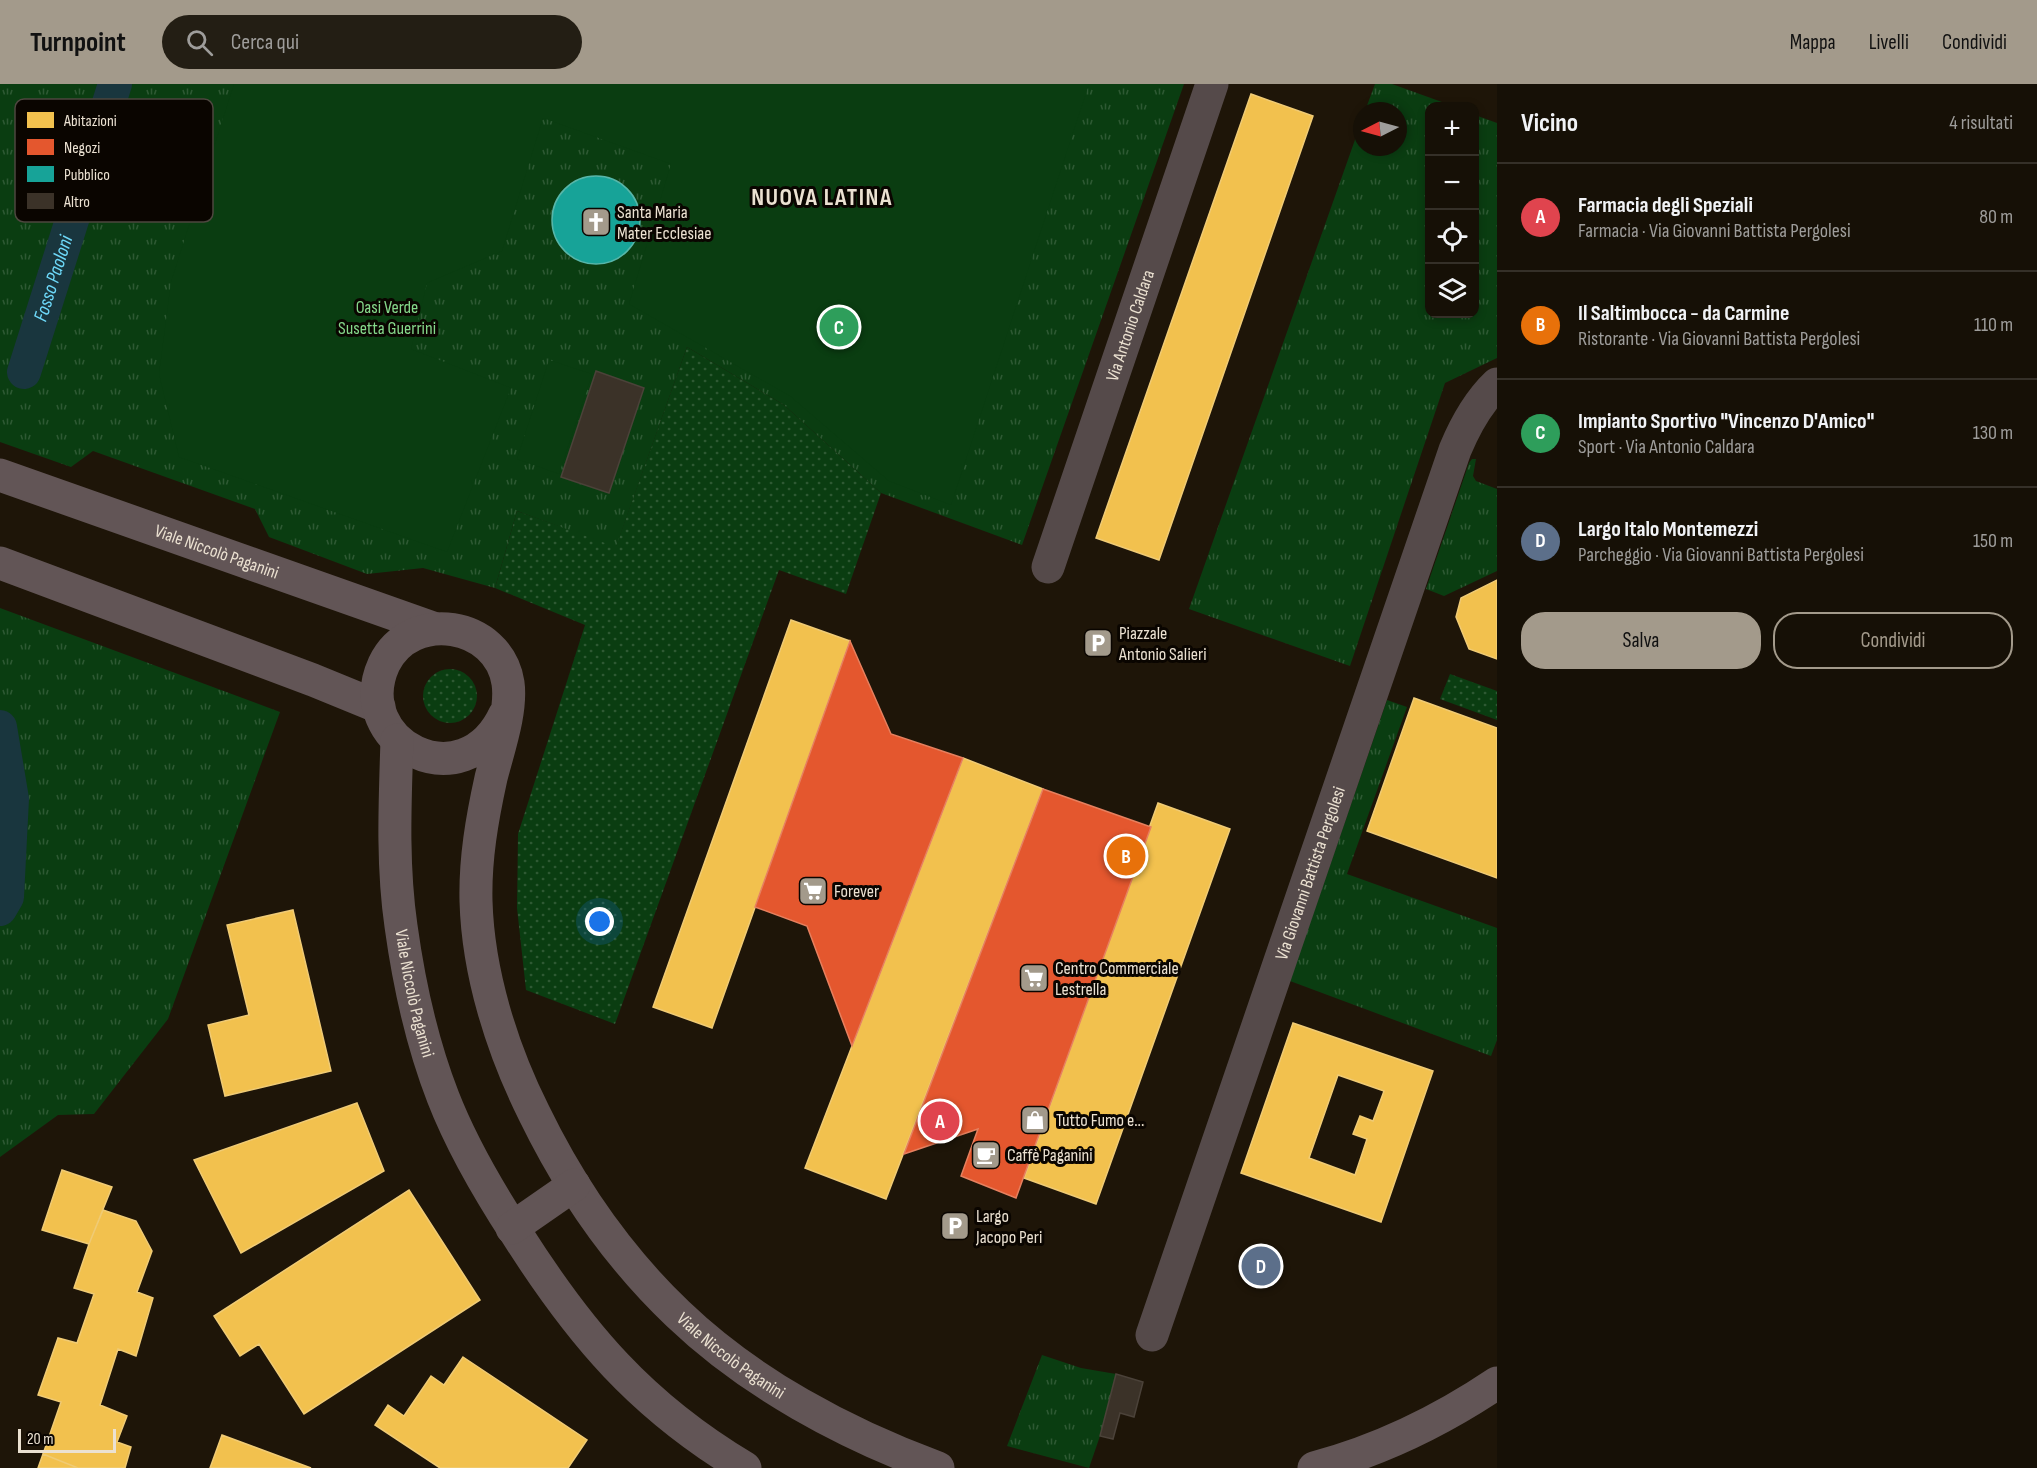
<!DOCTYPE html>
<html lang="it">
<meta charset="utf-8">
<style>
:root{--surface:#161006;--page:#231e14;--text:#f1f3f6;--muted:#9e9d9b;--line:#353028;--accent:#a39a8b}
body{margin:0;font-family:"Sofia Sans Condensed",sans-serif;background:var(--page);color:var(--text)}
.controls{position:absolute;right:18px;top:18px;display:grid;overflow:hidden;border-radius:12px;box-shadow:0 3px 9px #0003}
.controls button{width:54px;height:54px;display:grid;place-items:center;padding:0;border:0;border-bottom:2px solid var(--line);background:var(--surface);color:var(--text);font:30px sans-serif}
.compass{position:absolute;left:1353px;top:18px;width:54px;height:54px;border-radius:50%;background:var(--surface);box-shadow:0 3px 9px #0003;rotate:264deg}
.scale{position:absolute;left:18px;bottom:15px;width:98px;box-sizing:border-box;padding-left:6px;border:3px solid #ebe1d1;border-top:0;font-size:16px;line-height:21px;white-space:nowrap;color:#ebe1d1;-webkit-text-stroke:4px #0a0500;paint-order:stroke}
.you{position:absolute;left:600px;top:838px;width:21px;height:21px;margin:-15px;border:4px solid #fff;border-radius:50%;background:#1a73e8;box-shadow:0 0 0 9px #1a73e833}
.badge{display:grid;place-items:center;width:39px;height:39px;border-radius:50%;background:var(--accent);color:#fff;font-size:20px;font-weight:700}
.pin{position:absolute;translate:-50% -50%;border:3px solid #fff;box-shadow:0 2px 6px #0006}
.list{margin:0;padding:0;list-style:none}
h2{display:flex;justify-content:space-between;align-items:center;height:78px;margin:0;padding:0 24px;font-size:26px}
h2 small{font-size:20px;font-weight:400;color:var(--muted)}
.list li{display:grid;grid-template-columns:39px 1fr auto;gap:18px;align-items:center;box-sizing:border-box;height:108px;padding:0 24px;border-top:2px solid var(--line)}
.list b{display:block;font-size:22px;white-space:nowrap}
.list p{margin:0;font-size:20px;white-space:nowrap;color:var(--muted)}
.list em{font-size:20px;font-style:normal;color:var(--muted)}
.actions{display:flex;gap:12px;padding:18px 24px}
.actions a{flex:1;padding:14px 0;border:2px solid var(--accent);border-radius:24px;text-align:center;font-size:21px;color:var(--accent)}
.actions .main{background:var(--accent);color:#111}
.icon{flex:none;width:33px;height:33px;fill:none;stroke:currentColor;stroke-width:2;stroke-linecap:round;stroke-linejoin:round}
.map{position:relative;flex:none;width:1497px;height:1384px;overflow:hidden}
header{display:flex;align-items:center;gap:36px;box-sizing:border-box;height:84px;padding:0 30px;background:var(--accent);color:#111}
header strong{font-size:28px}
nav{display:flex;gap:33px;margin-inline-start:auto;font-size:21px}
.search{width:420px;height:54px;background:var(--page);display:flex;align-items:center;gap:15px;box-sizing:border-box;padding:0 21px;border-radius:33px;color:var(--muted);font-size:22px}
main{display:flex}
aside{flex:1;background:var(--surface)}
.map>svg:first-child{display:block}
</style>
<header>
<strong>Turnpoint</strong>
<div class="search"><svg class="icon" aria-label="search" viewBox="0 0 24 24"><circle cx="10" cy="10" r="6"/><path d="M15 15l6 6"/></svg>Cerca qui</div>
<nav><a>Mappa</a><a>Livelli</a><a>Condividi</a></nav>
</header>
<main>
<div class="map">
<svg width="1497" height="1384" viewBox="0 0 1497 1384">
<defs>
<pattern id="grass-dots" width="8" height="8" patternUnits="userSpaceOnUse" patternTransform="scale(1.5)"><rect width="8" height="8" fill="#0a3d11"/><path d="M2 2h.1M6 6h.1" fill="none" stroke="#2e5933" stroke-width="1.8" stroke-linecap="round"/></pattern>
<pattern id="park-tufts" width="24" height="20" patternUnits="userSpaceOnUse" patternTransform="scale(1.5)"><rect width="24" height="20" fill="#0a3d11"/><path d="M3 7l-1-3M5 7V3M7 7l1-3M15 17l-1-3M17 17v-4M19 17l1-3" fill="none" stroke="#2e5933"/></pattern>
</defs>
<rect width="100%" height="100%" fill="#1e1508"/>
<path fill="url(#grass-dots)" d="M 687,263 L 784,321 L 881,409 L 846,510 L 779,486 L 615,940 L 526,906 L 517,824 L 518,750 L 585,541 L 495,504 L 517,427 L 616,462 Z
M423 612a27 27 0 1 1 54 0a27 27 0 1 1-54 0Z
M 1450,590 L 1497,607 L 1497,636 L 1440,615 Z"/>
<path fill="url(#park-tufts)" d="M 0,0 L 1184,0 L 1022,461 L 881,409 L 784,321 L 687,263 L 616,463 L 517,427 L 495,504 L 423,484 L 367,490 L 269,453 L 255,425 L 93,367 L 71,383 L 0,358 Z
M 1375,0 L 1392,0 L 1453,22 L 1430,22 L 1430,230 L 1474,230 L 1475,31 L 1497,39 L 1497,274 L 1445,299 L 1350,582 L 1189,525 L 1362,36 L 1362,63 L 1398,63 L 1398,27 L 1365,27 Z
M 1472,375 L 1476,375 L 1473,392 L 1476,397 L 1497,405 L 1497,487 L 1444,512 L 1426,505 L 1469,379 Z
M 0,524 L 280,628 L 168,935 L 94,1030 L 58,1031 L 0,1073 Z
M 1387,616 L 1407,623 L 1347,790 L 1497,844 L 1497,956 L 1491,972 L 1290,897 Z
M 1042,1271 L 1081,1284 L 1116,1290 L 1100,1352 L 1089,1384 L 1007,1362 Z"/>
<path fill="#0a3d11" d="M 234,0 L 1089,0 L 951,421 L 889,397 L 790,312 L 629,220 L 671,80 L 543,34 L 502,167 L 427,199 L 411,265 L 511,304 L 447,468 L 179,373 L 159,290 L 171,198 Z
M 549,276 L 592,290 L 559,390 L 517,375 Z"/>
<path fill="#f2c14e" stroke="#f0cb75" stroke-width="1.5" fill-rule="evenodd" d="M 1251,10 L 1313,32 L 1159,476 L 1096,454 Z
M 1497,496 L 1497,575 L 1469,565 L 1456,533 L 1461,514 Z
M 791,536 L 850,557 L 712,944 L 653,923 Z
M 1414,614 L 1497,644 L 1497,794 L 1367,747 Z
M 963,674 L 1043,705 L 886,1115 L 805,1084 Z
M 1158,719 L 1230,745 L 1096,1120 L 1024,1094 Z
M 293,826 L 331,987 L 225,1012 L 208,941 L 249,931 L 227,841 Z
M 1293,939 L 1433,987 L 1381,1138 L 1241,1089 ZM 1338,991 L 1384,1007 L 1373,1037 L 1360,1032 L 1353,1050 L 1367,1055 L 1355,1091 L 1309,1074 Z
M 357,1019 L 384,1087 L 241,1169 L 194,1076 Z
M 62,1086 L 112,1103 L 89,1160 L 42,1146 Z
M 409,1106 L 480,1216 L 304,1330 L 259,1260 L 240,1272 L 214,1232 Z
M 103,1126 L 136,1137 L 152,1167 L 137,1208 L 153,1214 L 136,1272 L 118,1265 L 100,1321 L 127,1332 L 117,1358 L 131,1363 L 125,1384 L 78,1384 L 43,1370 L 61,1318 L 38,1311 L 58,1254 L 77,1259 L 94,1210 L 74,1204 L 89,1160 Z
M 463,1273 L 587,1356 L 568,1384 L 440,1384 L 375,1341 L 388,1321 L 404,1332 L 431,1292 L 444,1301 Z
M 222,1351 L 311,1384 L 210,1384 Z
M 43,1370 L 78,1384 L 38,1384 Z"/>
<path fill="#e4572e" stroke="#e6805f" stroke-width="1.5" d="M 850,557 L 891,650 L 963,674 L 852,962 L 807,842 L 755,823 Z
M 1043,705 L 1151,743 L 1016,1114 L 961,1092 L 978,1045 L 904,1070 Z"/>
<path fill="#17a398" stroke="#57b6a9" stroke-width="1.5" d="M552 136a44 44 0 1 1 88 0a44 44 0 1 1-88 0Z"/>
<g fill="none" stroke-linecap="round" stroke-linejoin="round">
<g stroke="#19363e" stroke-width="34">
<path id="s1" d="M 24,288 L 115,0"/>
<path d="M 0,643 L 12,715 L 7,813 L 0,825"/>
</g>
</g>
<path fill="#3b3228" stroke="#4b4239" stroke-width="1.5" d="M 596,287 L 644,304 L 609,409 L 561,393 Z
M 1116,1290 L 1143,1298 L 1134,1333 L 1120,1329 L 1113,1355 L 1100,1352 Z"/>
<g fill="none" stroke-linecap="round" stroke-linejoin="round">
<g stroke="#554a4a" stroke-width="33">
<path id="s2" d="M 1048,483 L 1212,0"/>
<path id="s3" d="M 1152,1251 L 1455,366 C 1465,342 1477,319 1497,300"/>
</g>
<g stroke="#625556" stroke-width="33">
<path id="s4" d="M 0,391 L 433,544"/>
<path d="M 0,479 L 313,596 L 379,623"/>
<path id="s5" d="M 505,630 C 464,719 348,659 384,580 C 411,524 499,538 508,599 C 512,627 498,666 491,694 C 482,735 475,775 476,817 C 478,889 502,965 534,1029 C 570,1103 618,1173 678,1230 C 750,1299 845,1350 938,1384"/>
<path id="s6" d="M 397,656 C 395,718 392,780 401,842 C 409,900 422,959 443,1013 C 462,1062 488,1106 516,1149 C 580,1250 641,1322 745,1384"/>
<path d="M 512,1144 L 574,1101"/>
<path d="M 1314,1384 C 1378,1367 1442,1336 1497,1299"/>
</g>
</g>
<defs>
<g id="church-square" transform="scale(1.5)"><rect x="-9" y="-9" width="18" height="18" rx="4" fill="#a39a8b" stroke="#0a0500"/><path d="M-1.2-6h2.4v3.5h3.3v2.4h-3.3V6h-2.4V-.1h-3.3v-2.4h3.3Z" fill="#fff"/></g>
<g id="parking-square" transform="scale(1.5)"><rect x="-9" y="-9" width="18" height="18" rx="4" fill="#a39a8b" stroke="#0a0500"/><path d="M-3.5-5.5H1a3.5 3.5 0 0 1 0 7H-1V5.5H-3.5ZM-1-3.4V-.6H.8a1.4 1.4 0 0 0 0-2.8Z" fill="#fff"/></g>
<g id="supermarket-square" transform="scale(1.5)"><rect x="-9" y="-9" width="18" height="18" rx="4" fill="#a39a8b" stroke="#0a0500"/><path d="M-6-5.5h2.5l.6 2H6L4.5 2H-2.5L-4.4-4H-6ZM-1.5 3.2a1.3 1.3 0 1 0 .1 0ZM3 3.2a1.3 1.3 0 1 0 .1 0Z" fill="#fff"/></g>
<g id="shop-square" transform="scale(1.5)"><rect x="-9" y="-9" width="18" height="18" rx="4" fill="#a39a8b" stroke="#0a0500"/><path d="M-5-2.5h2.3a2.7 3.5 0 0 1 5.4 0H5L5.5 6h-11ZM-1.5-2.5h3a1.5 2.3 0 0 0-3 0Z" fill="#fff"/></g>
<g id="cafe-square" transform="scale(1.5)"><rect x="-9" y="-9" width="18" height="18" rx="4" fill="#a39a8b" stroke="#0a0500"/><path d="M-5.5-4.5H6V0H3Q3 3.5 0 3.5H-2.5Q-5.5 3.5-5.5 0ZM3-3.2v2h1.7v-2ZM-6 4.5H4V6H-6Z" fill="#fff"/></g>
</defs>
<g fill-rule="evenodd">
<use href="#church-square" x="596" y="138"/>
<use href="#parking-square" x="1098" y="559"/>
<use href="#supermarket-square" x="813" y="807"/>
<use href="#supermarket-square" x="1034" y="894"/>
<use href="#shop-square" x="1035" y="1036"/>
<use href="#cafe-square" x="986" y="1071"/>
<use href="#parking-square" x="955" y="1142"/>
</g>
<g text-anchor="middle" dominant-baseline="central" stroke-width="6" stroke-linejoin="round" paint-order="stroke">
<g font-size="18" fill="#ebe1d1" stroke="#0a0500" text-anchor="start">
<text x="617" y="128">Santa Maria<tspan x="617" dy="21">Mater Ecclesiae</tspan></text>
<text x="1119" y="549">Piazzale<tspan x="1119" dy="21">Antonio Salieri</tspan></text>
<text x="834" y="807">Forever</text>
<text x="1055" y="884">Centro Commerciale<tspan x="1055" dy="21">Lestrella</tspan></text>
<text x="1056" y="1036">Tutto Fumo e...</text>
<text x="1007" y="1071">Caffè Paganini</text>
<text x="976" y="1132">Largo<tspan x="976" dy="21">Jacopo Peri</tspan></text>
</g>
<g font-size="18" fill="#85d88a" stroke="#0a0500">
<text x="387" y="223">Oasi Verde<tspan x="387" dy="21">Susetta Guerrini</tspan></text>
</g>
<g font-size="18" fill="#ebe1d1" stroke="#0a0500">
<text stroke="none"><textPath href="#s2" startOffset="255">Via Antonio Caldara</textPath></text>
<text stroke="none"><textPath href="#s4" startOffset="230">Viale Niccolò Paganini</textPath></text>
<text stroke="none"><textPath href="#s3" startOffset="488">Via Giovanni Battista Pergolesi</textPath></text>
<text stroke="none"><textPath href="#s6" startOffset="255">Viale Niccolò Paganini</textPath></text>
<text stroke="none"><textPath href="#s5" startOffset="1137">Viale Niccolò Paganini</textPath></text>
</g>
<g font-size="20" font-style="italic" fill="#6dd8f8" stroke="#0a0500">
<text stroke="none"><textPath href="#s1" startOffset="98">Fosso Paoloni</textPath></text>
</g>
<g font-size="24" font-weight="bold" letter-spacing="1.5" fill="#ebe1d1" stroke="#0a0500">
<text x="822" y="113">NUOVA LATINA</text>
</g>
</g>
<rect x="15" y="15" width="198" height="123" rx="9" fill="#0a0500" stroke="#4e473f" stroke-width="1.5"/>
<rect x="27" y="28" width="27" height="16" fill="#f2c14e"/>
<rect x="27" y="55" width="27" height="16" fill="#e4572e"/>
<rect x="27" y="82" width="27" height="16" fill="#17a398"/>
<rect x="27" y="109" width="27" height="16" fill="#3b3228"/>
<g font-size="16" fill="#ebe1d1">
<text x="64" y="42">Abitazioni</text>
<text x="64" y="69">Negozi</text>
<text x="64" y="96">Pubblico</text>
<text x="64" y="123">Altro</text>
</g>
</svg>
<div class="controls">
<button>+</button>
<button>−</button>
<button><svg class="icon" aria-label="locate" viewBox="0 0 24 24"><circle cx="12" cy="12" r="6"/><path d="M12 2v4M12 18v4M2 12h4M18 12h4"/></svg></button>
<button><svg class="icon" aria-label="layers" viewBox="0 0 24 24"><path d="M12 4l9 5-9 5-9-5zM3 14l9 5 9-5"/></svg></button>
</div>
<svg class="compass" viewBox="-18 -18 36 36"><path d="M0-13l5 13h-10z" fill="#e53935"/><path d="M0 13l5-13h-10z" fill="#9e9d9b"/></svg>
<div class="scale">20 m</div>
<div class="you"></div>
<div class="pin badge" style="left:940px;top:1037px;background:#e0444e">A</div>
<div class="pin badge" style="left:1126px;top:772px;background:#e8710a">B</div>
<div class="pin badge" style="left:839px;top:243px;background:#2e9e5b">C</div>
<div class="pin badge" style="left:1261px;top:1182px;background:#5c6f8a">D</div>
</div>
<aside>
<h2>Vicino<small>4 risultati</small></h2>
<ul class="list">
<li><span class="badge" style="background:#e0444e">A</span><div><b>Farmacia degli Speziali</b><p>Farmacia · Via Giovanni Battista Pergolesi</p></div><em>80 m</em></li>
<li><span class="badge" style="background:#e8710a">B</span><div><b>Il Saltimbocca - da Carmine</b><p>Ristorante · Via Giovanni Battista Pergolesi</p></div><em>110 m</em></li>
<li><span class="badge" style="background:#2e9e5b">C</span><div><b>Impianto Sportivo &quot;Vincenzo D'Amico&quot;</b><p>Sport · Via Antonio Caldara</p></div><em>130 m</em></li>
<li><span class="badge" style="background:#5c6f8a">D</span><div><b>Largo Italo Montemezzi</b><p>Parcheggio · Via Giovanni Battista Pergolesi</p></div><em>150 m</em></li>
</ul>
<div class="actions"><a class="main">Salva</a><a>Condividi</a></div>
</aside>
</main>
